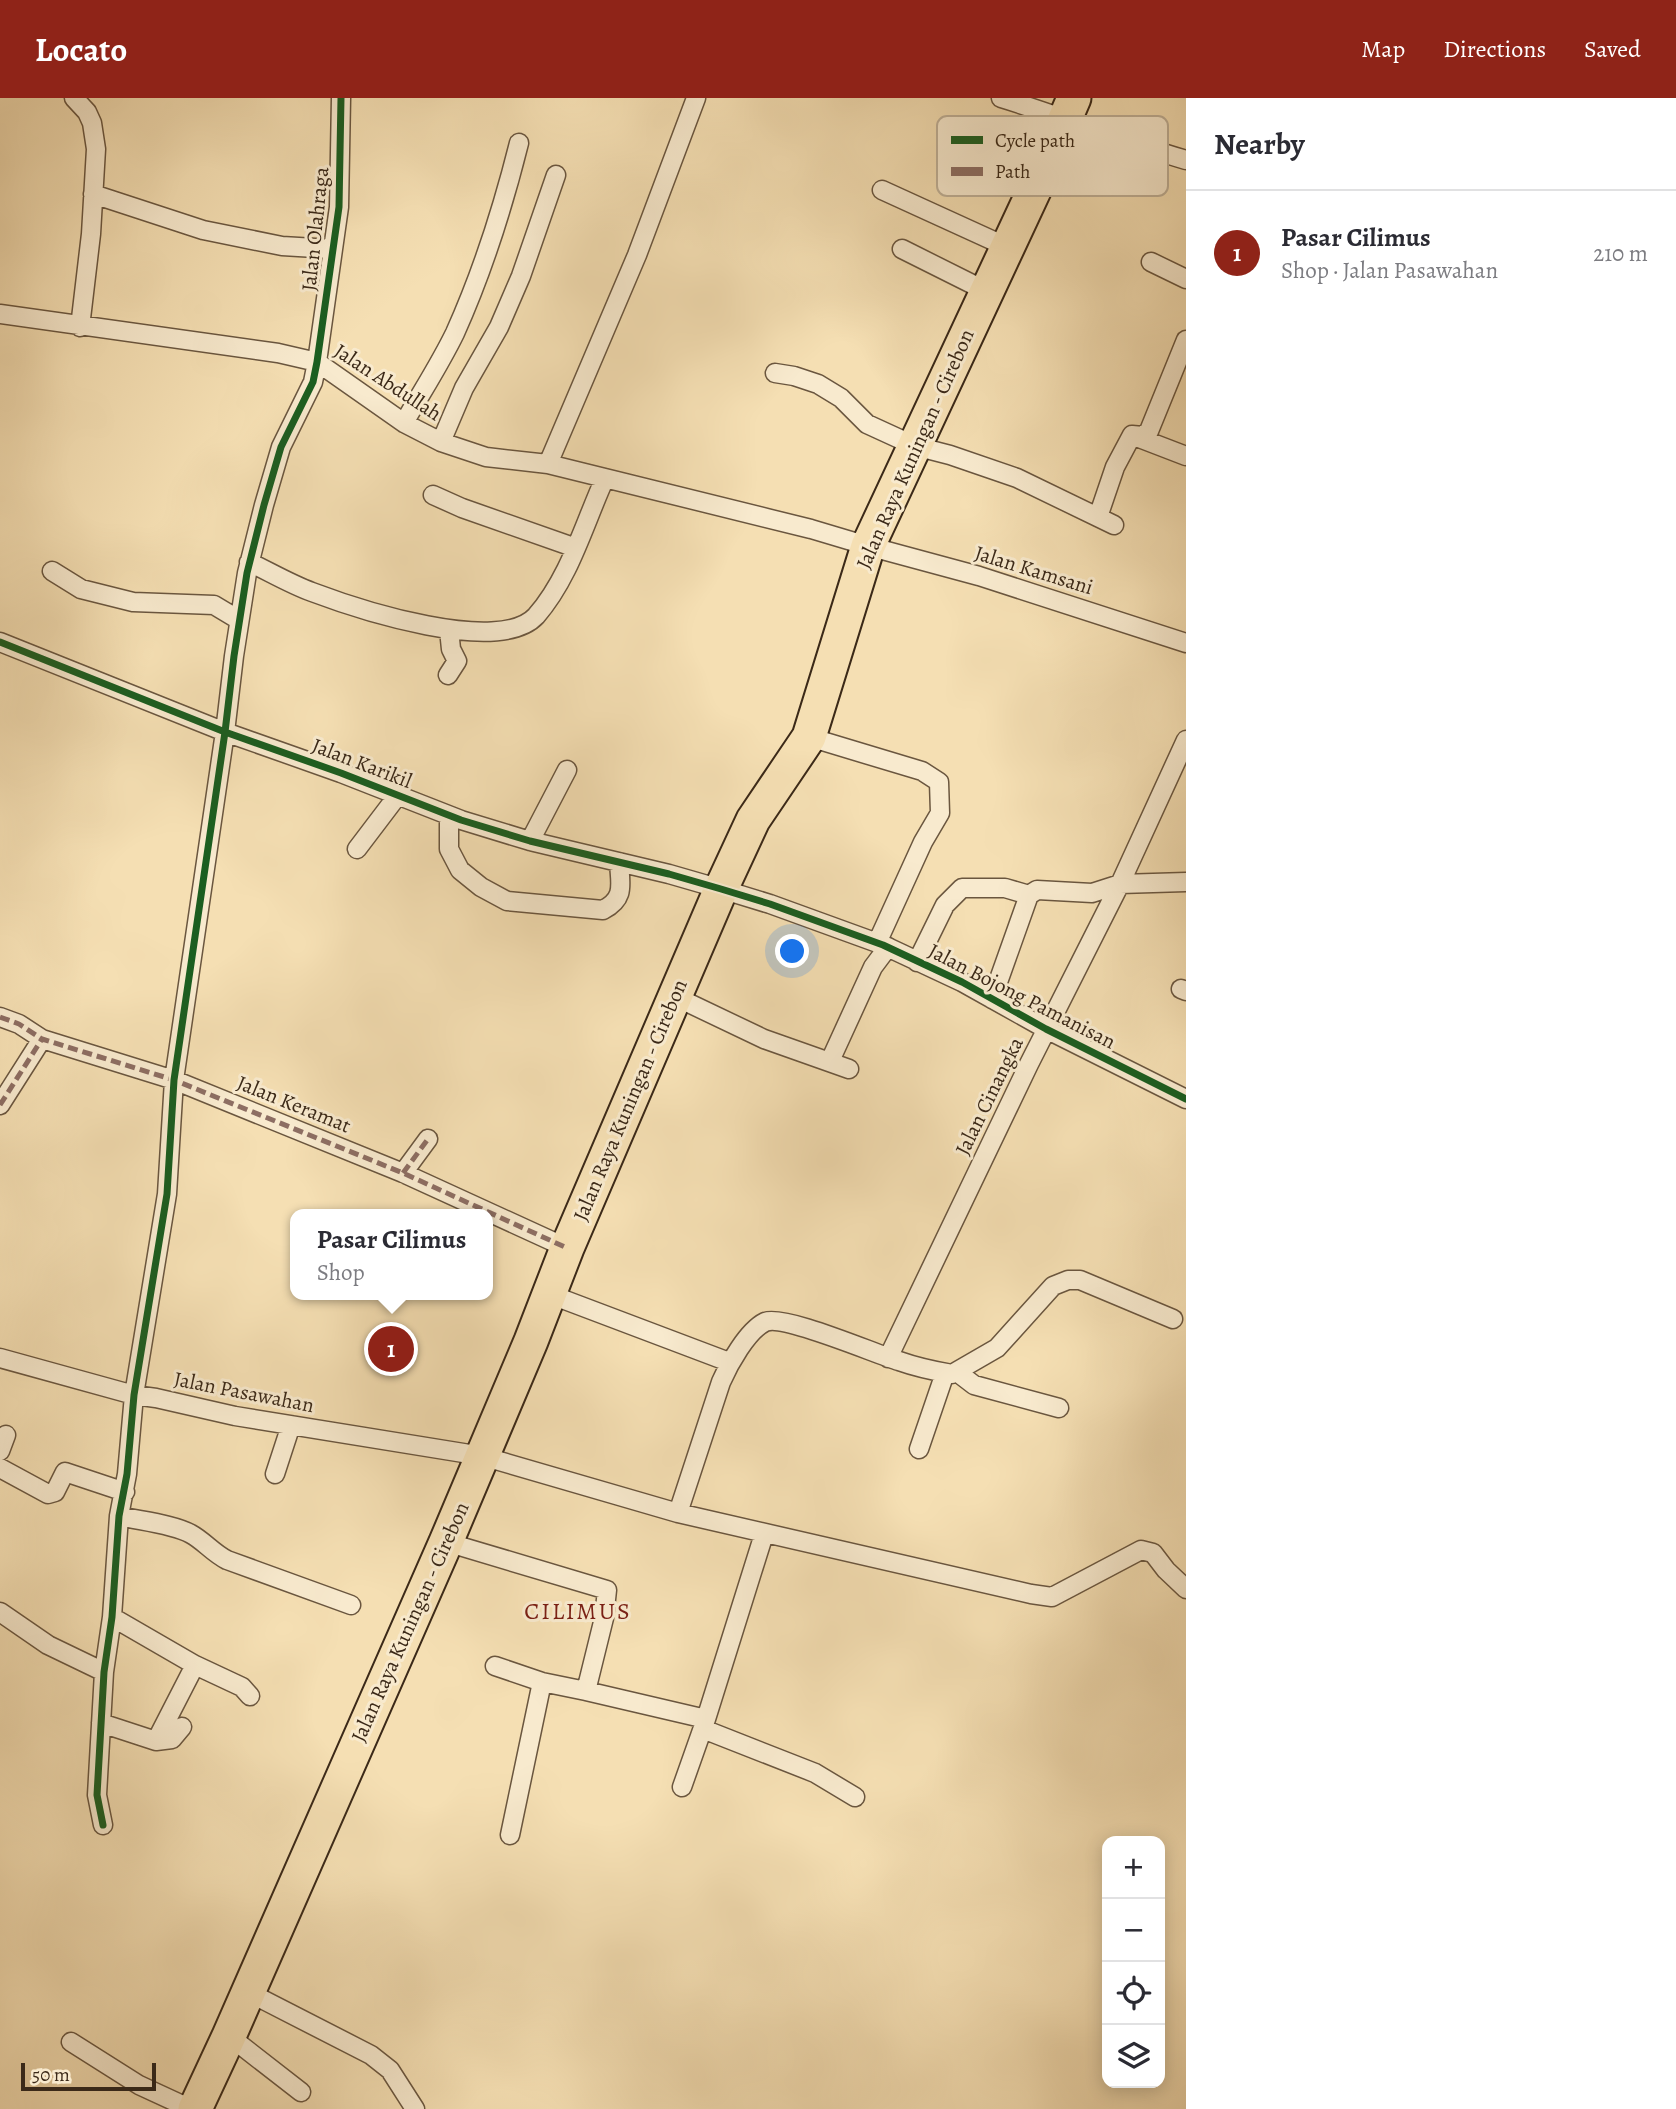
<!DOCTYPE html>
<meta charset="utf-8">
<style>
:root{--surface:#fff;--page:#f7f7f7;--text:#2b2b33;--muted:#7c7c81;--line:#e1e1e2;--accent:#8f2418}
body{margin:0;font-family:Alegreya,serif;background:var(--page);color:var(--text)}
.controls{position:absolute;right:21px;bottom:21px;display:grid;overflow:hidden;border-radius:14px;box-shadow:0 4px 18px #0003}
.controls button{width:63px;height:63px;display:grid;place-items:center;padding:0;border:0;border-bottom:2px solid var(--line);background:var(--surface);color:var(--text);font:35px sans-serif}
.scale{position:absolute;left:21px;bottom:18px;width:135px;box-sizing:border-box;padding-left:7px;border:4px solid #3b2918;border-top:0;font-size:19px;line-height:24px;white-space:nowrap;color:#3b2918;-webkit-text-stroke:5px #f8eace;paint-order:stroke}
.you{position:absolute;left:793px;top:854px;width:24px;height:24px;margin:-18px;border:5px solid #fff;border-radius:50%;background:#1a73e8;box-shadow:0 0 0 10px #1a73e833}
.badge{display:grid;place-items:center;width:46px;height:46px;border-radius:50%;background:var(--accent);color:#fff;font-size:23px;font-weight:700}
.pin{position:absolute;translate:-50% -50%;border:4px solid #fff;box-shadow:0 2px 7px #0006}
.popup{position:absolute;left:290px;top:1111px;width:203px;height:91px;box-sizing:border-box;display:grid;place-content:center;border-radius:14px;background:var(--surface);filter:drop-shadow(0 2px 5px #0005);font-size:23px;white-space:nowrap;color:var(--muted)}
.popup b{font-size:26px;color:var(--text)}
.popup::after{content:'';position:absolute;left:50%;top:100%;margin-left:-14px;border:14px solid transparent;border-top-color:var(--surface)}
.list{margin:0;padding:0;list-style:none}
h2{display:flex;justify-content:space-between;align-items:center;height:91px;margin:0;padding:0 28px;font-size:30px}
h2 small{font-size:23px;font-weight:400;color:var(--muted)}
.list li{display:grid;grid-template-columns:46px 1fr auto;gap:21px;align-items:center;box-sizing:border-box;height:126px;padding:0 28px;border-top:2px solid var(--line)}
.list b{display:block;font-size:26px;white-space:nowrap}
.list p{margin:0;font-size:23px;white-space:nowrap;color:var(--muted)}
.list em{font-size:23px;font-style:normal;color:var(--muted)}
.icon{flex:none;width:38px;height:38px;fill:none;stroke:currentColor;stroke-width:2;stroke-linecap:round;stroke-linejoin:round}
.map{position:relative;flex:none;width:1186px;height:2011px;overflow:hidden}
header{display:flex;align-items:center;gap:42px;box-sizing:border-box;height:98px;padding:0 35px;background:var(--accent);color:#fff}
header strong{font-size:33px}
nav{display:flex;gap:38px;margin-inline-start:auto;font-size:24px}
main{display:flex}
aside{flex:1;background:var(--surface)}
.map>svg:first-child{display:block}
</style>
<header>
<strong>Locato</strong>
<nav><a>Map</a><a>Directions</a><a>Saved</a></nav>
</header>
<main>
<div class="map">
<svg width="1186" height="2011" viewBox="0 0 1186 2011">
<rect width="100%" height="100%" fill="#f5dfb3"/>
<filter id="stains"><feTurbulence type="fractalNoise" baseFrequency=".00286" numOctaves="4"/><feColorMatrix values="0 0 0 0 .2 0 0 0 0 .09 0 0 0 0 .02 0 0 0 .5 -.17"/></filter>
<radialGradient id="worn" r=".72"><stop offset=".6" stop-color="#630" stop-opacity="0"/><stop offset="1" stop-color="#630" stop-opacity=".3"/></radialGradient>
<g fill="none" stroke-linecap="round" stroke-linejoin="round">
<g stroke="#6a563f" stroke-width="21">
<path id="street" d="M 74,0 L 87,14 L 92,25 L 96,51 L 91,136 L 80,229
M 1001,0 C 1064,19 1124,44 1186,62
M 958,45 L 1038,84
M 882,92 L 1007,149
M 93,96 L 203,132 L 282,148 L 332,151
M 902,151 L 986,193
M 1151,164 L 1186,181
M 0,216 L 278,255 L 317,264 L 404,325 L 441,344 L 486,359 L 548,366 L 811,431 L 868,448 L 979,478 L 1186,545
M 775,275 L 794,278 L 818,286 L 841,300 L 867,326 L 915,348 L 950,357 L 1017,380 L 1114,427
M 404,325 C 421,295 440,266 455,235 C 482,175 503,109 519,45
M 1134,338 L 1186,358
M 441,344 L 464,290 L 499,229 L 521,178 L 556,77
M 548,366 L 637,157 L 696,0
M 433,397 L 462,410 L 576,450
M 1098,419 L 1115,369 L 1132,337 L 1143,338 L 1149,333 L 1186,242
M 249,464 C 270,474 290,486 312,494 C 357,511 499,558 536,518 C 570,479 584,426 605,380
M 52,473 L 81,491 L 133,504 L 214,507 L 239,522
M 0,544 L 225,634 L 341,675 L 461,722 L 530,743 L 669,776 L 721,791 L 770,806 L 883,847 L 962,884 L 1046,931 L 1186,1001
M 448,577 L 457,563 L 451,551 L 449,532
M 809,639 L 922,673 L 939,684 L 940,715 L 923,744 L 877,845
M 449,718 L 449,751 L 460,772 L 481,789 L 507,803 L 603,812 C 626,800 620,786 619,764
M 530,743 L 567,672
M 357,751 L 398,697
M 917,864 L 945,807 L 962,790 L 1005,790 L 1029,797 L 1037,792 L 1092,795 L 1120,786 L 1186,784
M 1181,891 L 1186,893
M 674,898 L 764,941 L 849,971
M 992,901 L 1029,797
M 0,919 L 19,926 L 42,941 L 174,982 L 403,1075 L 567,1150
M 830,963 L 873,869 L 888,849
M 0,1007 L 42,941
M 403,1075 L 428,1041
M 549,1196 L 729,1264
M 0,1260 L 134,1297 L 156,1300 L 235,1318 L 482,1358 L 678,1415 L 1031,1496 L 1052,1499 L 1141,1452 L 1153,1455 L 1166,1472 L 1186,1491
M 888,1260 L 1029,966 L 1120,786 L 1186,642
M 957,1274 L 974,1287 L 1059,1310
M 919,1351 L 945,1275
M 0,1353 L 6,1337
M 0,1370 L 48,1396 L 55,1394 L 65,1374 L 125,1394
M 275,1376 L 291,1327
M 678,1415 L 721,1284 C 729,1266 747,1233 765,1224 C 784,1216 875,1256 899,1263 C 916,1269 934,1273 952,1276 L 997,1250 L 1053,1188 L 1068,1182 L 1080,1182 L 1173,1221
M 119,1418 C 140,1423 173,1426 191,1436 C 204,1443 213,1455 227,1462 L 351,1507
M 446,1444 L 607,1492 L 604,1520 L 586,1593 L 542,1584 L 495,1568
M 0,1514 L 48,1547 L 104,1574
M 112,1519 L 195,1567
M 586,1593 L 706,1621 L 764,1436
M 101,1625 L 156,1643 L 172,1641 L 182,1629
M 703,1631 L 815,1675 L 855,1699
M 156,1643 L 195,1567 L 242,1589 L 250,1598
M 682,1689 L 706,1621
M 103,1727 L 97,1697 L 104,1574 L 112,1519 L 119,1418 L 127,1376 L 134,1297 L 167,1096 L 174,982 L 225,634 L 234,558 L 247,475 L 264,407 L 281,349 L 313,284 L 317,264 L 339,109 L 341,0
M 510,1737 L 542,1584
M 248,1894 L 371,1957 L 390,1972 L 415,2011
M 229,1938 L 301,1994
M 71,1944 L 139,1987 L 191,2011"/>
</g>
<g stroke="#3b2918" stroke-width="37">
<path id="highway" d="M 195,2011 L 229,1938 L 446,1444 L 531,1243 L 567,1150 L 721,791 L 753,722 L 809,639 L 868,448 L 1038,84 L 1074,0"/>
</g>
<use href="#street" stroke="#f8eace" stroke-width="18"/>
<use href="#highway" stroke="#f5dfb3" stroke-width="33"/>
<path stroke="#8d6e63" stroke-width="5" stroke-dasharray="10 5" stroke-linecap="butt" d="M 0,919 L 19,926 L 42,941 L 174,982 L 403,1075 L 567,1150
M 0,1007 L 42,941
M 403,1075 L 428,1041"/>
<g stroke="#f8eace" stroke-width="11">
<path id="cycleway" d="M 0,544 L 225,634 L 341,675 L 461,722 L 530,743 L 669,776 L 721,791 L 770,806 L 883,847 L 962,884 L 1046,931 L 1186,1001
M 103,1727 L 97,1697 L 104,1574 L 112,1519 L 119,1418 L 127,1376 L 134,1297 L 167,1096 L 174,982 L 225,634 L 234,558 L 247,475 L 264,407 L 281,349 L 313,284 L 317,264 L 339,109 L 341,0"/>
</g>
<use href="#cycleway" stroke="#1b5e20" stroke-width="7"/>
</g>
<g text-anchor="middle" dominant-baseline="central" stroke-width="6" stroke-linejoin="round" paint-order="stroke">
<g font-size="21" fill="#3b2918" stroke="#f8eace">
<text transform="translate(315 131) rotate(-84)">Jalan Olahraga</text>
<text transform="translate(388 284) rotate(33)">Jalan Abdullah</text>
<text transform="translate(915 351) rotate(-66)">Jalan Raya Kuningan - Cirebon</text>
<text transform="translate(1034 472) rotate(17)">Jalan Kamsani</text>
<text transform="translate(362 665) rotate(21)">Jalan Karikil</text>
<text transform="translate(1022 898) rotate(27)">Jalan Bojong Pamanisan</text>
<text transform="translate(989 998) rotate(-64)">Jalan Cinangka</text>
<text transform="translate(630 1002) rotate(-67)">Jalan Raya Kuningan - Cirebon</text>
<text transform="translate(294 1006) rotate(22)">Jalan Keramat</text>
<text transform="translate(244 1294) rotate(11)">Jalan Pasawahan</text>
<text transform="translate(410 1524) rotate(-66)">Jalan Raya Kuningan - Cirebon</text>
</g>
<g font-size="24" letter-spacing="2" fill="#7a1f14" stroke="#f8eace">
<text x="578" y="1513">CILIMUS</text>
</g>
</g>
<rect x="937" y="18" width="231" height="80" rx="10" fill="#f8eace" stroke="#bfb097" stroke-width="2"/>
<rect x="951" y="38" width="32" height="8" fill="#1b5e20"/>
<rect x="951" y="69" width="32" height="9" fill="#8d6e63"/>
<g font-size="19" fill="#3b2918">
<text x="995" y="49">Cycle path</text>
<text x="995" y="80">Path</text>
</g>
<rect width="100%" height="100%" filter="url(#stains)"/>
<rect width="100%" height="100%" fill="url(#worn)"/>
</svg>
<div class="controls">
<button>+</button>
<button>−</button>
<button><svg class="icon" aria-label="locate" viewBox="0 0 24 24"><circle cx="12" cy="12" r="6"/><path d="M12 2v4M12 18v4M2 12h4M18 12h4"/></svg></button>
<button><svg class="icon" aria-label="layers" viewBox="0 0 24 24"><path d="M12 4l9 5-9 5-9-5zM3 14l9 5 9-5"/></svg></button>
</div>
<div class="scale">50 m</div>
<div class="you"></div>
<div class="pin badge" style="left:391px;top:1251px">1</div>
<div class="popup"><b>Pasar Cilimus</b>Shop</div>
</div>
<aside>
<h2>Nearby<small></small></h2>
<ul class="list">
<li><span class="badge">1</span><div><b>Pasar Cilimus</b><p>Shop · Jalan Pasawahan</p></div><em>210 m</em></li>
</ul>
</aside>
</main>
